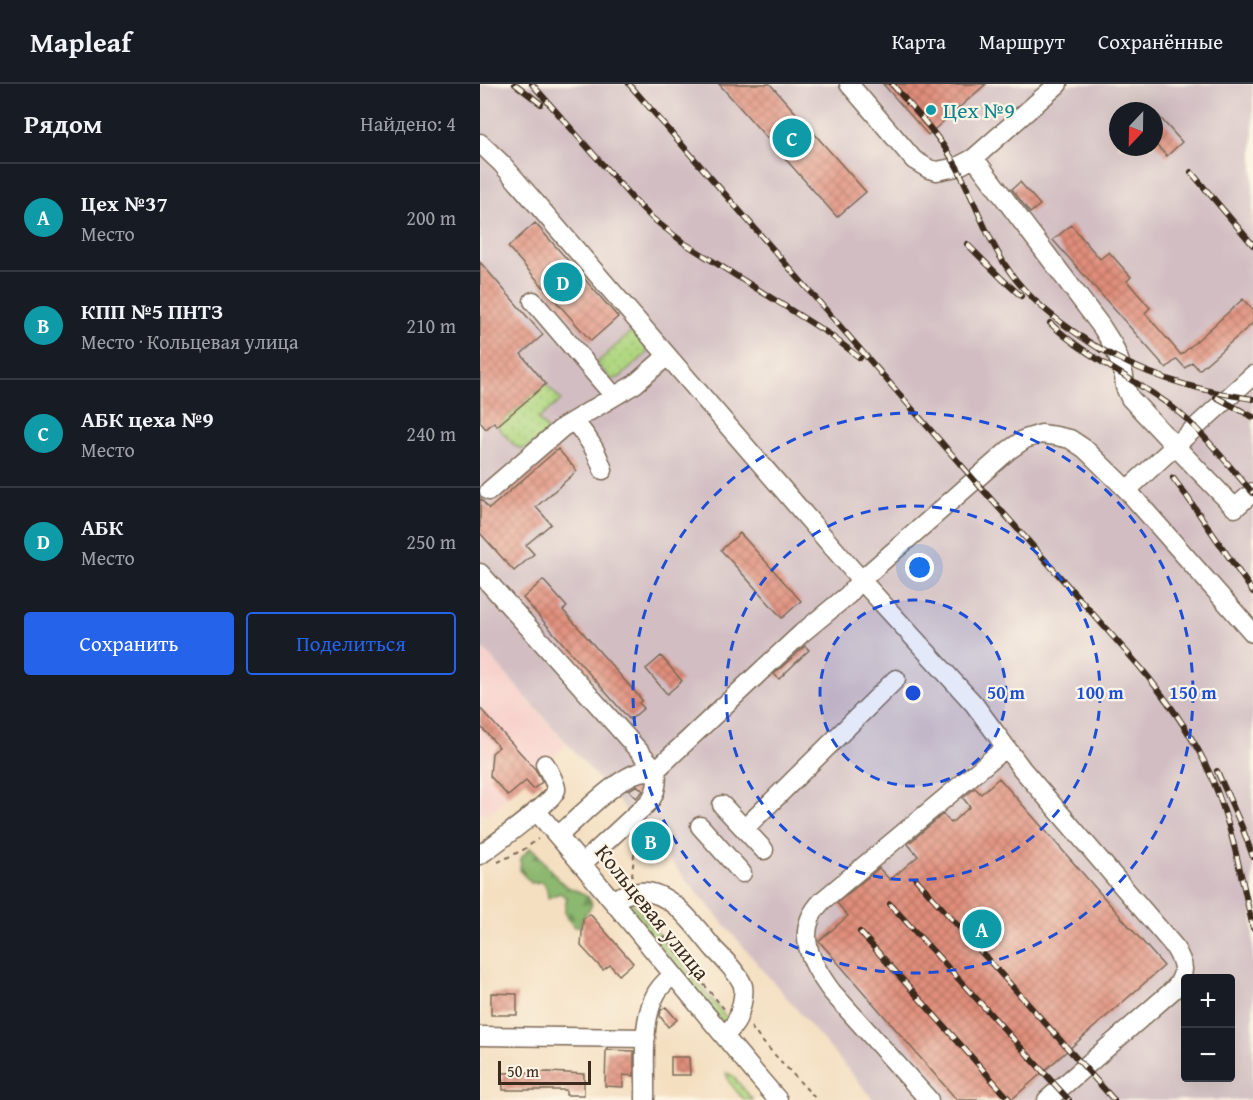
<!DOCTYPE html>
<html lang="ru">
<meta charset="utf-8">
<style>
:root{--surface:#171b24;--page:#20242c;--text:#f1f3f6;--muted:#9ea1a6;--line:#363941;--accent:#2563eb}
body{margin:0;font-family:"Gentium Book Plus",serif;background:var(--page);color:var(--text)}
.controls{position:absolute;right:18px;bottom:18px;display:grid;overflow:hidden;border-radius:6px;box-shadow:0 6px 24px #0002}
.controls button{width:54px;height:54px;display:grid;place-items:center;padding:0;border:0;border-bottom:2px solid var(--line);background:var(--surface);color:var(--text);font:30px sans-serif}
.compass{position:absolute;left:629px;top:18px;width:54px;height:54px;border-radius:50%;background:var(--surface);box-shadow:0 6px 24px #0002;rotate:202deg}
.scale{position:absolute;left:18px;bottom:15px;width:93px;box-sizing:border-box;padding-left:6px;border:3px solid #3b2a1e;border-top:0;font-size:16px;line-height:21px;white-space:nowrap;color:#3b2a1e;-webkit-text-stroke:4px #fcf5e5;paint-order:stroke}
.you{position:absolute;left:440px;top:484px;width:21px;height:21px;margin:-15px;border:4px solid #fff;border-radius:50%;background:#1a73e8;box-shadow:0 0 0 9px #1a73e833}
.badge{display:grid;place-items:center;width:39px;height:39px;border-radius:50%;background:var(--accent);color:#fff;font-size:20px;font-weight:700}
.pin{position:absolute;translate:-50% -50%;border:3px solid #fff;box-shadow:0 2px 6px #0006}
.list{margin:0;padding:0;list-style:none}
h2{display:flex;justify-content:space-between;align-items:center;height:78px;margin:0;padding:0 24px;font-size:26px}
h2 small{font-size:20px;font-weight:400;color:var(--muted)}
.list li{display:grid;grid-template-columns:39px 1fr auto;gap:18px;align-items:center;box-sizing:border-box;height:108px;padding:0 24px;border-top:2px solid var(--line)}
.list b{display:block;font-size:22px;white-space:nowrap}
.list p{margin:0;font-size:20px;white-space:nowrap;color:var(--muted)}
.list em{font-size:20px;font-style:normal;color:var(--muted)}
.actions{display:flex;gap:12px;padding:18px 24px}
.actions a{flex:1;padding:14px 0;border:2px solid var(--accent);border-radius:6px;text-align:center;font-size:21px;color:var(--accent)}
.actions .main{background:var(--accent);color:#fff}
.map{position:relative;flex:none;width:773px;height:1016px;overflow:hidden}
header{display:flex;align-items:center;gap:36px;box-sizing:border-box;height:84px;padding:0 30px;background:var(--surface);border-bottom:2px solid var(--line)}
header strong{font-size:28px}
nav{display:flex;gap:33px;margin-inline-start:auto;font-size:21px}
main{display:flex}
aside{flex:1;background:var(--surface)}
.map>svg:first-child{display:block}
</style>
<header>
<strong>Mapleaf</strong>
<nav><a>Карта</a><a>Маршрут</a><a>Сохранённые</a></nav>
</header>
<main>
<aside>
<h2>Рядом<small>Найдено: 4</small></h2>
<ul class="list">
<li><span class="badge" style="background:#0f9aa8">A</span><div><b>Цех №37</b><p>Место</p></div><em>200 m</em></li>
<li><span class="badge" style="background:#0f9aa8">B</span><div><b>КПП №5 ПНТЗ</b><p>Место · Кольцевая улица</p></div><em>210 m</em></li>
<li><span class="badge" style="background:#0f9aa8">C</span><div><b>АБК цеха №9</b><p>Место</p></div><em>240 m</em></li>
<li><span class="badge" style="background:#0f9aa8">D</span><div><b>АБК</b><p>Место</p></div><em>250 m</em></li>
</ul>
<div class="actions"><a class="main">Сохранить</a><a>Поделиться</a></div>
</aside>
<div class="map">
<svg width="773" height="1016" viewBox="0 0 773 1016">
<defs>
<pattern id="grass-dots" width="8" height="8" patternUnits="userSpaceOnUse" patternTransform="scale(1.5)"><rect width="8" height="8" fill="#b0d781"/><path d="M2 2h.1M6 6h.1" fill="none" stroke="#98b96f" stroke-width="1.8" stroke-linecap="round"/></pattern>
<pattern id="forest-firs" width="22" height="20" patternUnits="userSpaceOnUse" patternTransform="scale(1.5)"><rect width="22" height="20" fill="#8cb86f"/><path d="M5 1l3.5 6h-7zM16 11l3.5 6h-7z" fill="#74965b"/></pattern>
<pattern id="building-cross-hatch" width="8" height="8" patternUnits="userSpaceOnUse" patternTransform="scale(1.5)"><rect width="8" height="8" fill="#e08e7b"/><path d="M0 0l8 8M0 8l8-8" fill="none" stroke="#b77464"/></pattern>
</defs>
<rect width="100%" height="100%" fill="#fcf5e5"/>
<filter id="ink" filterUnits="userSpaceOnUse"><feTurbulence type="fractalNoise" baseFrequency=".0167" numOctaves="2"/><feDisplacementMap in="SourceGraphic" scale="12" xChannelSelector="R" yChannelSelector="G"/><feConvolveMatrix kernelMatrix="1 2 1 2 8 2 1 2 1" color-interpolation-filters="sRGB"/></filter>
<filter id="wash" filterUnits="userSpaceOnUse"><feTurbulence type="fractalNoise" baseFrequency=".008" numOctaves="4" result="noise"/><feDisplacementMap in="SourceGraphic" scale="24" xChannelSelector="R" yChannelSelector="G"/><feGaussianBlur stdDeviation="1.35" result="paint"/><feColorMatrix in="noise" values="0 0 0 0 0 0 0 0 0 0 0 0 0 0 0 0 0 1.4 0 .05"/><feComposite in="paint" operator="in"/></filter>
<g filter="url(#wash)">
<rect width="100%" height="100%" fill="#f4dfc1"/>
<path fill="#f7d0cb" d="M 0,561 L 87,661 L 57,687 L 64,696 L 53,705 L 45,697 L 6,733 L 0,726 Z"/>
<path fill="#d2bec2" fill-rule="evenodd" d="M 0,0 L 773,0 L 773,1016 L 394,1016 L 180,765 L 171,772 L 153,753 L 162,744 L 0,561 ZM 638,27 L 674,27 L 674,63 L 638,63 ZM 706,894 L 750,894 L 750,994 L 706,994 Z"/>
<path fill="url(#grass-dots)" stroke="#768050" stroke-width="1.5" d="M 152,247 C 158,254 167,261 167,269 L 140,293 L 135,295 L 131,295 L 117,279 Z
M 66,300 L 81,316 L 58,335 L 69,348 L 45,365 L 39,364 L 34,361 L 17,342 Z
M 151,817 L 248,936 L 246,942 L 146,820 Z
M 246,989 L 252,991 L 273,1016 L 264,1016 L 249,998 Z"/>
<path fill="url(#forest-firs)" stroke="#647146" stroke-width="1.5" d="M 50,764 L 55,767 C 62,775 77,796 85,801 C 95,808 107,807 112,820 C 109,830 101,831 100,842 L 95,843 C 84,833 83,828 87,814 L 80,809 L 68,814 L 67,806 L 63,798 L 51,799 L 40,787 L 41,774 Z"/>
<g id="blocks">
<path fill="url(#building-cross-hatch)" d="M 239,0 L 290,0 L 386,108 L 357,133 Z
M 403,0 L 506,0 L 448,51 Z
M 674,27 L 702,58 L 687,72 L 674,59 Z
M 540,98 L 560,121 L 550,129 L 532,105 Z
M 55,139 L 138,233 L 111,257 L 28,163 Z
M 591,141 L 620,175 L 629,168 L 651,193 L 647,197 L 670,224 L 665,229 L 701,271 L 763,215 L 773,226 L 773,239 L 719,286 L 712,278 L 705,284 L 697,275 L 686,284 L 573,156 Z
M 0,178 L 63,251 L 41,270 L 66,300 L 17,342 L 14,338 L 6,345 L 0,338 Z
M 78,365 L 97,387 L 56,423 L 71,440 L 46,461 L 54,470 L 34,487 L 0,449 L 0,414 L 9,425 Z
M 260,449 L 321,517 L 302,534 L 241,466 Z
M 63,496 L 87,523 L 83,526 L 162,616 L 159,619 L 164,624 L 150,636 L 43,514 Z
M 325,562 L 329,566 L 299,595 L 294,590 Z
M 181,572 L 202,597 L 187,610 L 166,585 Z
M 0,624 L 55,685 L 62,698 L 53,705 L 46,697 L 28,712 L 10,692 L 12,669 L 19,663 L 0,642 Z
M 519,694 L 684,882 L 531,1016 L 477,1016 L 339,857 L 368,832 L 357,819 L 399,784 L 410,796 L 438,772 L 428,760 L 463,730 L 471,739 L 490,723 L 483,714 L 495,704 L 501,710 Z
M 157,701 L 163,707 L 156,714 L 149,706 Z
M 168,739 L 186,758 L 171,772 L 153,753 Z
M 110,830 L 153,879 L 139,891 L 130,881 L 123,886 L 101,862 L 103,835 Z
M 11,909 L 37,910 L 37,931 L 11,931 Z
M 186,923 L 197,936 L 188,943 L 180,932 L 181,926 Z
M 126,966 L 154,967 L 154,992 L 143,991 L 143,1003 L 125,1002 Z
M 191,973 L 209,973 L 210,991 L 191,991 Z
M 69,988 L 104,990 L 104,1011 L 86,1011 L 86,1006 L 23,1006 L 22,989 Z"/>
</g>
</g>
<g filter="url(#ink)">
<use href="#blocks" fill-opacity="0" stroke="#7c6957" stroke-width="1.5"/>
<g fill="none" stroke-linecap="round" stroke-linejoin="round">
<g stroke="#7c6957" stroke-width="21">
<path id="minor" d="M 369,0 L 434,76 L 449,85 L 457,87 L 477,83 L 494,74 L 578,0
M 0,59 L 22,80 L 381,496 L 494,620 L 542,685 L 693,861 C 705,880 708,890 692,907 L 567,1016
M 494,74 L 621,242 L 633,261 L 639,276 L 644,292 L 645,303 L 650,314 L 695,362 L 647,406
M 53,217 L 134,312
M 773,291 L 695,362 L 755,424 L 773,408
M 94,337 C 108,354 116,365 123,386
M 9,407 L 83,343 L 155,300 L 187,272
M 0,489 L 176,686 C 178,698 177,707 170,717 L 102,780
M 242,721 L 284,766
M 56,727 C 139,821 216,921 298,1016
M 220,742 L 262,789
M 264,745 L 416,595
M 78,752 C 97,735 135,696 157,689 C 163,687 170,687 176,686 L 280,588 L 322,549 L 368,511 L 381,496 L 529,366 L 545,355 L 561,350 L 576,352 L 590,355 L 605,365 L 647,406 L 773,549
M 0,771 C 12,762 74,717 76,706 C 77,701 68,686 65,680
M 132,816 C 141,812 149,808 159,808 C 191,805 216,844 234,865 C 241,872 261,893 263,902 C 265,911 260,929 256,938 C 253,943 248,948 244,952
M 0,952 L 166,954
M 165,1016 C 166,984 160,936 177,908 C 181,902 187,896 193,891
M 449,1016 L 352,908 C 331,880 313,847 342,817 L 525,664"/>
</g>
<path stroke="#7c6957" stroke-width="2" stroke-dasharray="4.5 4.5" stroke-linecap="butt" d="M 18,778 L 43,766 L 58,755
M 152,792 L 155,761
M 161,824 L 245,926
M 271,943 L 280,955 L 337,1016"/>
<use href="#minor" stroke="#fff" stroke-width="18"/>
<g stroke="#3b2a1e" stroke-width="6">
<path id="rail" d="M 35,0 L 61,20
M 52,0 L 152,114 L 172,134 L 204,159 L 349,250 L 380,274
M 149,0 L 495,397 L 660,583 C 684,612 707,643 724,677 C 750,729 760,788 773,844
M 412,0 C 435,27 460,52 477,83 C 497,121 509,162 536,196 C 559,225 591,246 621,266
M 711,88 L 773,161
M 487,160 L 522,195 L 541,212
M 570,239 C 606,273 651,293 691,322 C 722,346 747,380 773,409
M 616,262 C 663,291 718,307 773,315
M 736,313 L 773,333
M 693,394 L 708,414 L 773,508
M 737,687 L 762,743 L 773,773
M 436,795 L 634,1016
M 410,820 L 589,1016
M 380,848 L 530,1016"/>
</g>
<use href="#rail" stroke="#fcf5e5" stroke-width="4" stroke-dasharray="11" stroke-linecap="butt"/>
</g>
</g>
<circle cx="433" cy="609" r="93" fill="#1d4ed8" fill-opacity=".12"/>
<g fill="none" stroke="#1d4ed8" stroke-width="3" stroke-dasharray="10 8">
<circle cx="433" cy="609" r="93"/>
<circle cx="433" cy="609" r="187"/>
<circle cx="433" cy="609" r="280"/>
</g>
<circle fill="#0f9aa8" stroke="#fcf5e5" stroke-width="2" cx="451" cy="26" r="6"/>
<g text-anchor="middle" dominant-baseline="central" stroke-width="4.5" stroke-linejoin="round" paint-order="stroke">
<g font-size="22" fill="#0d838f" stroke="#fcf5e5" text-anchor="start">
<text x="463" y="26">Цех №9</text>
</g>
<g font-size="22" fill="#3b2a1e" stroke="#fcf5e5">
<text transform="translate(173 828) rotate(51)">Кольцевая улица</text>
</g>
</g>
<circle cx="433" cy="609" r="9" fill="#1d4ed8" stroke="#fcf5e5" stroke-width="3"/>
<g font-size="18" text-anchor="middle" font-weight="bold" fill="#1d4ed8" stroke="#fcf5e5" stroke-width="4.5" stroke-linejoin="round" paint-order="stroke">
<text x="526" y="615">50 m</text>
<text x="620" y="615">100 m</text>
<text x="713" y="615">150 m</text>
</g>
</svg>
<div class="controls">
<button>+</button>
<button>−</button>
</div>
<svg class="compass" viewBox="-18 -18 36 36"><path d="M0-13l5 13h-10z" fill="#e53935"/><path d="M0 13l5-13h-10z" fill="#9ea1a6"/></svg>
<div class="scale">50 m</div>
<div class="you"></div>
<div class="pin badge" style="left:502px;top:845px;background:#0f9aa8">A</div>
<div class="pin badge" style="left:171px;top:757px;background:#0f9aa8">B</div>
<div class="pin badge" style="left:312px;top:54px;background:#0f9aa8">C</div>
<div class="pin badge" style="left:83px;top:198px;background:#0f9aa8">D</div>
</div>
</main>
